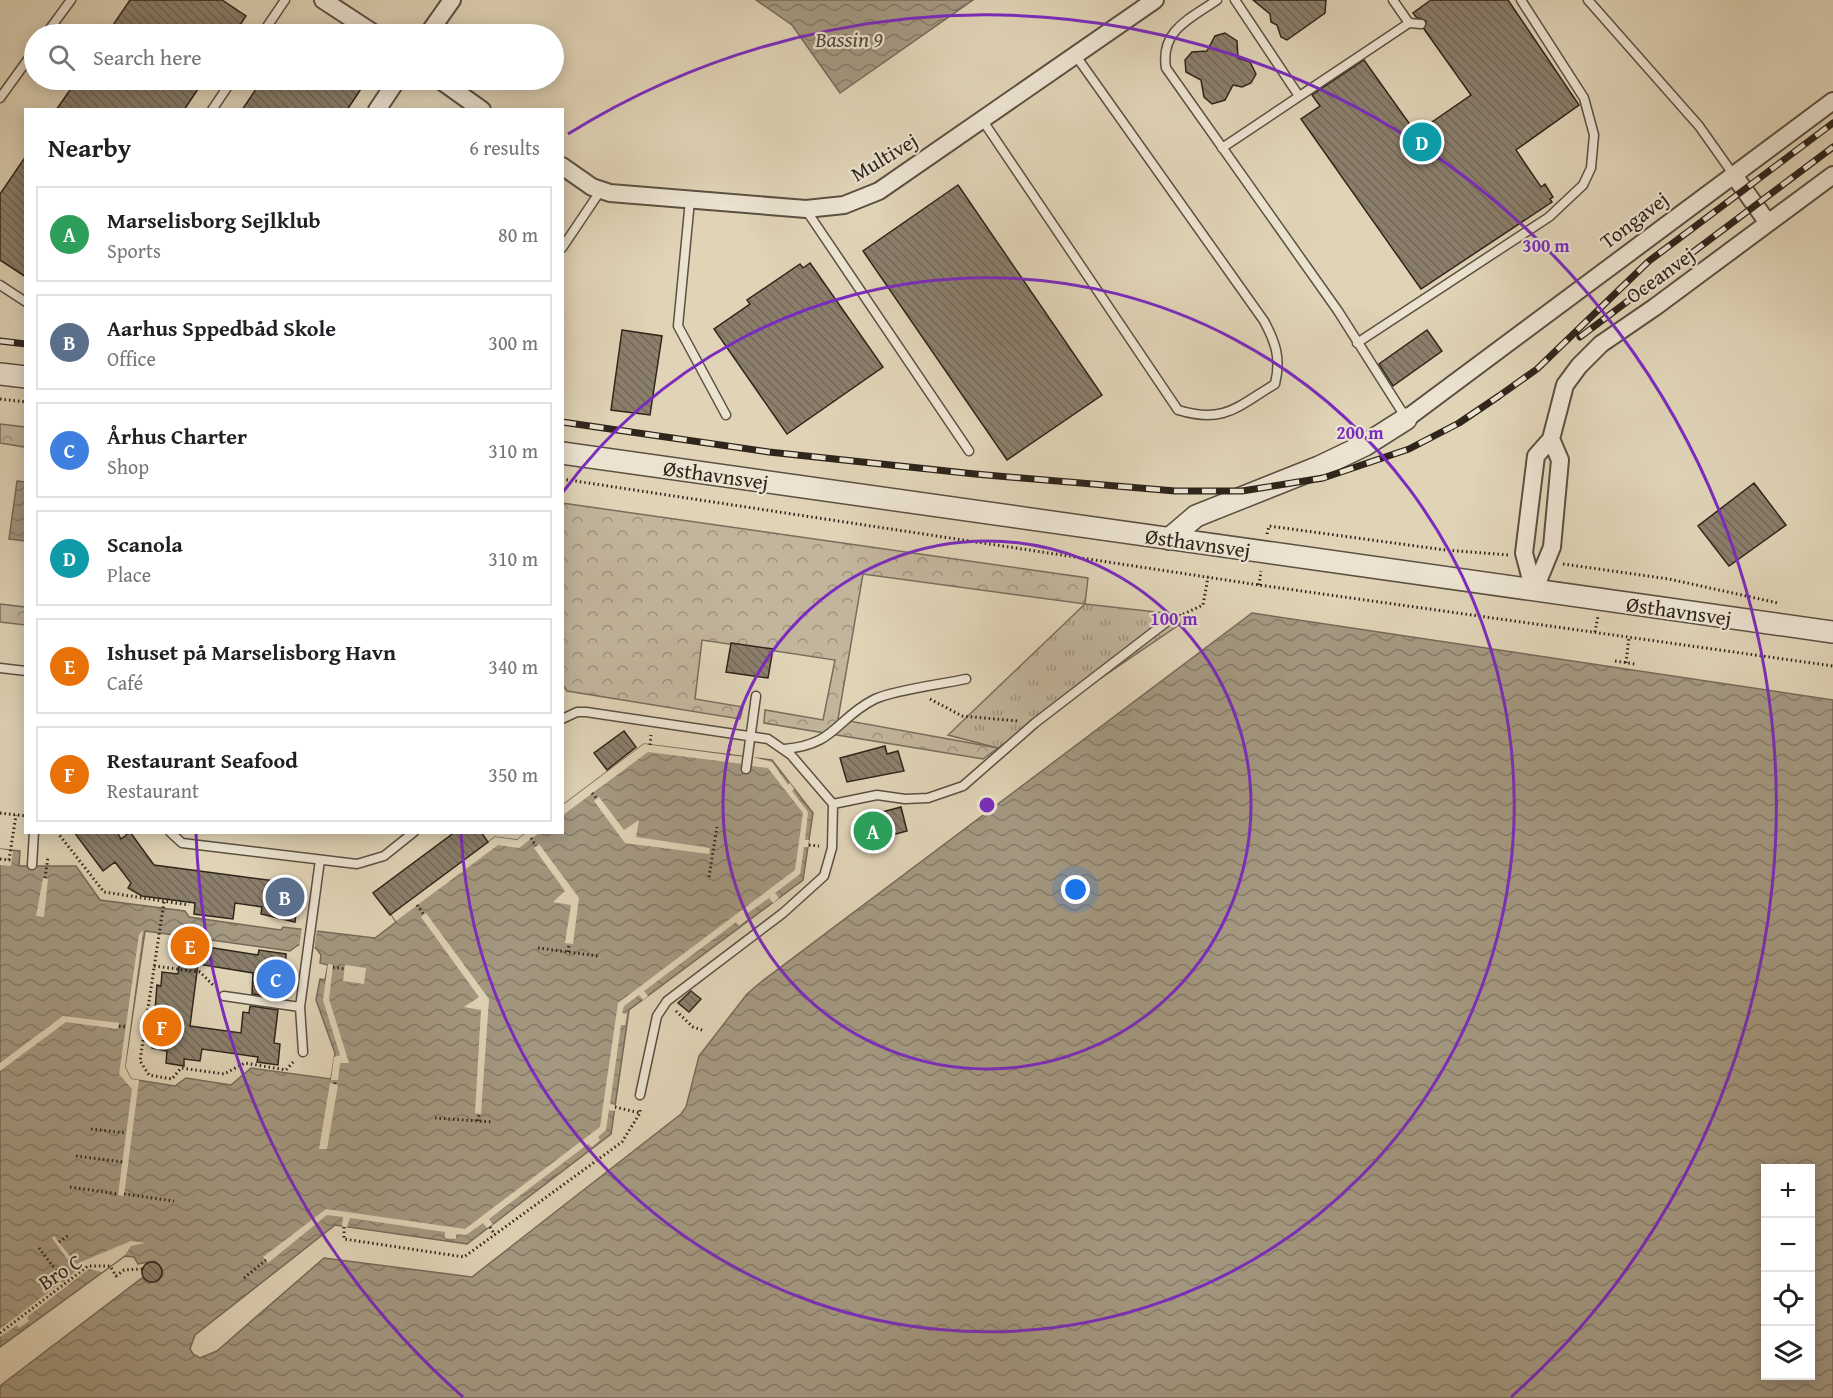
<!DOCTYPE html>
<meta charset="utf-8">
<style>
:root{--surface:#fff;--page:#f6f6f6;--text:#202124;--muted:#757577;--line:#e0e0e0;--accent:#db2777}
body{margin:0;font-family:"Gentium Book Plus",serif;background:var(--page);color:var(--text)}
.controls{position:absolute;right:18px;bottom:18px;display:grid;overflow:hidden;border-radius:0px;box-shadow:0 3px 15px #0003}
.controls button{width:54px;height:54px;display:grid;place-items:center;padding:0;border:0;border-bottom:2px solid var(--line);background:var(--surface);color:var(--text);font:30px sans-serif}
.you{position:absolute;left:1076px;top:890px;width:21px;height:21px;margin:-15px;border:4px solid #fff;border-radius:50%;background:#1a73e8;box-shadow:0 0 0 9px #1a73e833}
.badge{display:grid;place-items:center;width:39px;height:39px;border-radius:50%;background:var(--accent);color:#fff;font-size:20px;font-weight:700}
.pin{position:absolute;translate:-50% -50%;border:3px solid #fff;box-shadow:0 2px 6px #0006}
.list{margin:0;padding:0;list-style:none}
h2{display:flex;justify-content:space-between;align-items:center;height:78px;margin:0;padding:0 24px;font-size:26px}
h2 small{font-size:20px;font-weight:400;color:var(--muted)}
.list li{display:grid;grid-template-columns:39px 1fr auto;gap:18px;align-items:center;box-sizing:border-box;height:96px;margin:0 12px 12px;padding:0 12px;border:2px solid var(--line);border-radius:0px}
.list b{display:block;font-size:22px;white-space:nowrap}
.list p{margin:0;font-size:20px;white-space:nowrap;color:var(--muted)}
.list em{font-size:20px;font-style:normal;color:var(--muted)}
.icon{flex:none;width:33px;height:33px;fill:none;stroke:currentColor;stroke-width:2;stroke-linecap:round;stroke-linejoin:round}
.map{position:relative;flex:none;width:1833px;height:1398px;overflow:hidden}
.search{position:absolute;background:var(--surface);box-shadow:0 3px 15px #0003;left:24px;top:24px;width:540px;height:66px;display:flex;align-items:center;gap:15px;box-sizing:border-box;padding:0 21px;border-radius:33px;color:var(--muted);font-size:22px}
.panel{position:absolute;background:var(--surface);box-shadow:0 3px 15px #0003;left:24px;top:108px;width:540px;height:726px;border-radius:0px}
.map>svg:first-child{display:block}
</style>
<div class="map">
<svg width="1833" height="1398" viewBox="0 0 1833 1398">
<defs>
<pattern id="grass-tufts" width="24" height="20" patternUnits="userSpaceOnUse" patternTransform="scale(1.5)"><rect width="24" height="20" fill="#c2b59c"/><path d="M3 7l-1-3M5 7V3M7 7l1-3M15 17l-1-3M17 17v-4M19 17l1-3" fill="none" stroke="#9e937e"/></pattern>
<pattern id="forest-crowns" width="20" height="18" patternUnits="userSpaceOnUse" patternTransform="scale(1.5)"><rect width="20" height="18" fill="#c2b59c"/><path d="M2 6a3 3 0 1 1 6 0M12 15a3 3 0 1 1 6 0" fill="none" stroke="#9e937e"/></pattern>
<pattern id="water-waves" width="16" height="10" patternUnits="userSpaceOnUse" patternTransform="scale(1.5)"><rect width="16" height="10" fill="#a49881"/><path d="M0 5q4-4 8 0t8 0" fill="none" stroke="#867c69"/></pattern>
<pattern id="building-back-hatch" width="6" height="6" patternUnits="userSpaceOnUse" patternTransform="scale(1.5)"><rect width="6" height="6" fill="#8b7f6c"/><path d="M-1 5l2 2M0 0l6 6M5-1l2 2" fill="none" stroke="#726858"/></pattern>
</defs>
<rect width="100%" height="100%" fill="#e0d3b6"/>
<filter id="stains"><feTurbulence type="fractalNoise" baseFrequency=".00333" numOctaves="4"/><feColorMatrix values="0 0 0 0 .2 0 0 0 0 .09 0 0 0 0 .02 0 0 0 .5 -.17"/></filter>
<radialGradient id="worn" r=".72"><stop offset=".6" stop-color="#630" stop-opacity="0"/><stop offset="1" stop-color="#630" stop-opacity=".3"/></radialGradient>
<path fill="url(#grass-tufts)" stroke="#786d5c" stroke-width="1.5" d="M 1085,604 L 1192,616 L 998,748 L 948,735 Z"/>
<path fill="url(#forest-crowns)" stroke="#786d5c" stroke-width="1.5" d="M 0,424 L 25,427 L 25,447 L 0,443 Z
M 562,503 L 1088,578 L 1085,604 L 863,574 L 838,719 L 998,748 L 983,759 L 764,723 L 765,710 L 823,720 L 835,660 L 702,640 L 695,699 L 743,707 L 740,719 L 567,691 L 562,684 Z
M 0,604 L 25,607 L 25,625 L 0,622 Z"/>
<path fill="url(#water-waves)" stroke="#756a58" stroke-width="1.5" fill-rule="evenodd" d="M 756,0 L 973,0 L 840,93 L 792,25 Z
M 17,481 L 25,482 L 25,541 L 9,539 Z
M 1252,613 L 1833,700 L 1833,1398 L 0,1398 L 0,1386 L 142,1278 L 148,1283 L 158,1281 L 163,1275 L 162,1269 L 155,1261 L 138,1264 L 134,1257 L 125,1256 L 0,1347 L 0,849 L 20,851 L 19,866 L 76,866 L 100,900 L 185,911 L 189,917 L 281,930 L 283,927 L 375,938 L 396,922 L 391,914 L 495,837 L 517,840 L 526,833 L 562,832 L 563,805 L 644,744 L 772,760 L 813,813 L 803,880 L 629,1010 L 611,1134 L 467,1244 L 335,1225 L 195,1335 L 190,1349 L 193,1354 L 200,1358 L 217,1351 L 324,1258 L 472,1277 L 681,1114 L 686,1107 L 699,1056 L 747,994 L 761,982 ZM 145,931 L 290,951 L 298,945 L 316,948 L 321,955 L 320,963 L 328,965 L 325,980 L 320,979 L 316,1000 L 335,1053 L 331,1079 L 251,1068 L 231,1085 L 186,1078 L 175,1086 L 131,1079 L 125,1067 ZM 1766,1168 L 1810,1168 L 1810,1376 L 1766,1376 Z"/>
<path fill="#e0d3b6" d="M 644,744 L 744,757 L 743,764 L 648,752 L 563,815 L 563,805 Z
M 753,757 L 772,762 L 788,785 L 790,783 L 794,789 L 792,791 L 808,812 L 805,840 L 809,840 L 808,847 L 804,847 L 800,874 L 775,893 L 779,898 L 773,903 L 769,898 L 745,915 L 748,919 L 739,926 L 736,922 L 644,991 L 648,996 L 643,1000 L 639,995 L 624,1006 L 622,1013 L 627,1014 L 625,1025 L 621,1025 L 610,1104 L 615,1105 L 615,1111 L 609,1110 L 606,1130 L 598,1137 L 600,1140 L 592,1147 L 588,1144 L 489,1219 L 493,1224 L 487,1228 L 483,1223 L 466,1235 L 456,1234 L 456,1239 L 445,1238 L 445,1232 L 350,1218 L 347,1227 L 344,1227 L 342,1226 L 343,1217 L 327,1215 L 268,1263 L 263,1257 L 326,1209 L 465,1229 L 600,1127 L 618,1003 L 795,870 L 803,813 L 768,768 L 752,766 Z
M 599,797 L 624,830 L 639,820 L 636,837 L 710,848 L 709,854 L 625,843 L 594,801 Z
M 526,833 L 539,833 L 519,848 L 498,845 L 396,921 L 391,914 L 495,837 L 517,840 Z
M 539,844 L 579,898 L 573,944 L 565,943 L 571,905 L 553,902 L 565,891 L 534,848 Z
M 0,849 L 13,851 L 11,866 L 0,865 Z
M 43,878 L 48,879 L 44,917 L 36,916 Z
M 426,913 L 489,999 L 481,1114 L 475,1113 L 481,1010 L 464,1007 L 479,997 L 421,917 Z
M 302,927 L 317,929 L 314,951 L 299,948 Z
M 143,930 L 125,1067 L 131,1079 L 139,1080 L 124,1196 L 118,1195 L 132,1089 L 119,1074 L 139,935 Z
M 328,964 L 333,965 L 329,999 L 349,1063 L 340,1063 L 338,1080 L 331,1080 L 334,1057 L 340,1055 L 323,1000 Z
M 345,965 L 366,968 L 364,984 L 343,981 Z
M 63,1016 L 119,1023 L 118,1029 L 66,1022 L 0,1071 L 0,1063 Z
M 330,1083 L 338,1085 L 327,1149 L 319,1149 Z
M 54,1236 L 76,1264 L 131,1241 L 145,1243 L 131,1246 L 125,1255 L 102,1272 L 89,1269 L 27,1317 L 29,1321 L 19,1328 L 17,1325 L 0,1337 L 0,1329 L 76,1271 L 52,1238 Z"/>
<path fill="url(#building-back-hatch)" stroke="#2f251b" stroke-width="1.5" d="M 130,0 L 222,0 L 246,16 L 234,34 L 107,34 Z
M 1253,0 L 1326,0 L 1325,13 L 1287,40 L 1281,37 L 1277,25 L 1271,22 L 1270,14 Z
M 1431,0 L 1508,0 L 1579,105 L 1516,150 L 1541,187 L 1545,184 L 1553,197 L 1550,199 L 1552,202 L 1421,289 L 1301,119 L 1320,106 L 1312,95 L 1364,60 L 1416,133 L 1471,95 L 1424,29 L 1426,21 L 1416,17 L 1413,13 Z
M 1225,33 L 1237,41 L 1238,58 L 1250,62 L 1256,74 L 1251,83 L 1242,87 L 1233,85 L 1225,100 L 1212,104 L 1204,97 L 1201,80 L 1186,72 L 1185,60 L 1192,52 L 1207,51 L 1215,36 Z
M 77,80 L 204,80 L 184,110 L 56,110 Z
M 262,80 L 367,80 L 347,110 L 242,110 Z
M 26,156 L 26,277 L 0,260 L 0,194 Z
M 958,185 L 1102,395 L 1007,460 L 863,251 Z
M 810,263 L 883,367 L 787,434 L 714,329 L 750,304 L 747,300 L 800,264 L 803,268 Z
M 622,330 L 662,336 L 650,415 L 611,410 Z
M 1427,330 L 1442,351 L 1393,386 L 1379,364 Z
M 1754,483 L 1786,525 L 1729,566 L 1698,526 Z
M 731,643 L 773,649 L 768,678 L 726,672 Z
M 624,731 L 636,747 L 607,770 L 594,753 Z
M 885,746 L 887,754 L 898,751 L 904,771 L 847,782 L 840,758 Z
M 901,807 L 907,831 L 862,843 L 856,819 Z
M 74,832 L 117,832 L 121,839 L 130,832 L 154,865 L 283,882 L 283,885 L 299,888 L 295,922 L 261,914 L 262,907 L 235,903 L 233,919 L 194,914 L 195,903 L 142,896 L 128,888 L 131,883 L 115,862 L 103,871 Z
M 455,832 L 481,832 L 488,842 L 390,915 L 373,893 Z
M 182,943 L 258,955 L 259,950 L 286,954 L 285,984 L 282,983 L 280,998 L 252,994 L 253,973 L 198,964 L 190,1026 L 241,1033 L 243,1012 L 249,1013 L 250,1006 L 278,1010 L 274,1043 L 280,1044 L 278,1065 L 257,1062 L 258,1057 L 202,1049 L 200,1061 L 184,1059 L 184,1066 L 166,1063 L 167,1051 L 152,1048 L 157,985 L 161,986 L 162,972 L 178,974 Z
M 691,991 L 701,999 L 689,1012 L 678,1003 Z
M142 1272a10 10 0 1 1 20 0a10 10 0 1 1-20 0Z"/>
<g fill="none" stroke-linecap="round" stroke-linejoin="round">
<g stroke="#5b5042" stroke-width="11">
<path id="service" d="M 1217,0 C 1190,19 1160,30 1166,68 L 1338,311 L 1406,418
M 1235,0 L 1299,96
M 1393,0 L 1409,23
M 1588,0 L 1699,126 L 1733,174
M 46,34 L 71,0
M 262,34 L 285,0
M 0,98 L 34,51
M 212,110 L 232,80
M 983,121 L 1178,410 C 1224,424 1237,407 1275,384 C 1281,359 1276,343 1264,321 L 1076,56
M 1222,148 L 1409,23 L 1421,24
M 690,200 L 678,326 L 726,415
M 806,210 L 969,451
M 562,248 L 601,190
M 0,285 L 26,302
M 1357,343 L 1549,217 L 1583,185 L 1591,168 L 1594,135 L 1584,98 L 1521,0
M 0,668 L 26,671
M 562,719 L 577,712 L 586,712 L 768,739 L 791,755 L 833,804 L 832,848 L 824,876 L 783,913 L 667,1001 L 657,1016 L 640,1095
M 784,749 C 836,745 835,719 875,699 C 894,690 943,684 966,679
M 746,769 L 756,696
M 833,804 L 877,795 L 905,799 L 928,798 L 963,786 L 1035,723 L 1169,620
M 170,832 L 182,843 L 357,864 L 384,856 L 414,832
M 32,865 L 34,832
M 224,996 L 300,1007
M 303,1052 L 300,1007 L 320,860"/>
</g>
<g stroke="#5b5042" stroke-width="20">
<path id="minor" d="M 323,0 L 375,34
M 428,34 L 452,0
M 440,80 L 482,110
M 377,110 L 397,80
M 562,166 L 592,187 L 610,193 L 806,209 L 844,205 L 879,191 L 1155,0
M 1733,174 L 1768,223
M 1406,419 L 1833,101
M 1534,591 L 1524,553 L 1536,456 L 1551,439 L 1565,385 L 1579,366 L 1601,344 L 1655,307 L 1833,175
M 1534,591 L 1552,547 L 1560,460 L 1551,439"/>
</g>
<g stroke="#5b5042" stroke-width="24">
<path id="tertiary" d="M 0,374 L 26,377
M 562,453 L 1833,632
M 1169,539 L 1196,516 L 1319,467 L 1365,445 L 1406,419"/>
</g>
<path stroke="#2f251b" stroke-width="3" stroke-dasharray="1.5 3" stroke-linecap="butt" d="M 0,399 L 26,402
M 562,479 L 1259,585 L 1833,666
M 1267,534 L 1269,526 L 1445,550 L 1509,555
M 1563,564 L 1669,579 L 1778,603
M 1259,585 L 1261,571
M 1179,616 L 1203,605 L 1208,577
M 1595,632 L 1598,616
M 1615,661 L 1635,664
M 1626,663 L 1629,637
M 930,699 L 962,716 L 1018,721
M 650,745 L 651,735
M 729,755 L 730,744
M 592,793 L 597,799
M 0,813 L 26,816
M 57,832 L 104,892 L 189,905
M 531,838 L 536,846
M 809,845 L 819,846
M 0,859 L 9,860 L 16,815
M 709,877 L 717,827
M 45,878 L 48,857
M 164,902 L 140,1061 L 149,1075 L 172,1079 L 181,1068 L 224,1074 L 245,1063 L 286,1070 L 294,1061
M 417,905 L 424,915
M 538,948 L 598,956
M 568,952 L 569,944
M 154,966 L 200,972 L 215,987
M 333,967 L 345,969
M 676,1011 L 693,1027 L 702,1030
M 119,1026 L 125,1027
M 335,1084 L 335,1080
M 615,1107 L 640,1113
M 435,1118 L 493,1122
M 478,1121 L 479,1113
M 91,1129 L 126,1133
M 76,1156 L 123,1162
M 70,1187 L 118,1194
M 124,1194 L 174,1201
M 344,1227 L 344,1239 L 464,1257 L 622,1142 L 640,1113 L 640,1107
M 490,1227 L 495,1235
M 59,1242 L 70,1234
M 39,1248 L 64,1281
M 244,1278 L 266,1260
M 0,1333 L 88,1266 L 110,1266 L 116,1276 L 124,1270 L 142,1269"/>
<use href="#service" stroke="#ebe2d0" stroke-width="8"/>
<use href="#minor" stroke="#ebe2d0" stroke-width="16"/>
<use href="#tertiary" stroke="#ebe2d0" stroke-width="21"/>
<g stroke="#2f251b" stroke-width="7">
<path id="rail" d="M 1580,337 L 1833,147
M 0,341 L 26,344
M 562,422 L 769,452 L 975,474 L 1175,491 L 1242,491 L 1323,478 L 1409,449 L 1459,423 L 1499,396 L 1537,369 L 1649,261 L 1833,123"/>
</g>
<use href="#rail" stroke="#ebe2d0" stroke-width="4.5" stroke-dasharray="14" stroke-linecap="butt"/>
</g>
<g fill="none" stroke="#7b2cbf" stroke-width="3">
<circle cx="987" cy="805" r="264"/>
<path d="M563 492A527 527 0 1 1 461 833"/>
<path d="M463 1397A791 791 0 0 1 196 833M568 134A791 791 0 0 1 1511 1397"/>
</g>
<g text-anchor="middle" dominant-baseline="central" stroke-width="4.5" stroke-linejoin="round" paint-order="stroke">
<g font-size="21" fill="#2f251b" stroke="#ebe2d0">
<text transform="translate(884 157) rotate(-31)">Multivej</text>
<text transform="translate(1634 220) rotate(-37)">Tongavej</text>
<text transform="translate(1660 275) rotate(-36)">Oceanvej</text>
<text transform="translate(716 475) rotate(8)">Østhavnsvej</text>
<text transform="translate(1198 543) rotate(8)">Østhavnsvej</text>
<text transform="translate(1679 611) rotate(8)">Østhavnsvej</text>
<text transform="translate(60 1272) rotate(-33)">Bro C</text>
</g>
<g font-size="22" font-style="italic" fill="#52483a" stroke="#ebe2d0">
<text x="849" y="39">Bassin 9</text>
</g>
</g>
<circle cx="987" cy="805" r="9" fill="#7b2cbf" stroke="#ebe2d0" stroke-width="3"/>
<g font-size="18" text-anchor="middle" font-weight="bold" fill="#7b2cbf" stroke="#ebe2d0" stroke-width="4.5" stroke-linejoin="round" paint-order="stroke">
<text x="1546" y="252">300 m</text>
<text x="1360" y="439">200 m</text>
<text x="1174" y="625">100 m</text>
</g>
<rect width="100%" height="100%" filter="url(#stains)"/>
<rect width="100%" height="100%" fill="url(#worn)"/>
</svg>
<div class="controls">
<button>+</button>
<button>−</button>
<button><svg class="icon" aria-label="locate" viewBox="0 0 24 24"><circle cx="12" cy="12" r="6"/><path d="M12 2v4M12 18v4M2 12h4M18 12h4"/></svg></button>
<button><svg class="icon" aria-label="layers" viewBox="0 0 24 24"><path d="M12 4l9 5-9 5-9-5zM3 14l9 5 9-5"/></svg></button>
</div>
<div class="you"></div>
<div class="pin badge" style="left:873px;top:831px;background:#2e9e5b">A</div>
<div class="pin badge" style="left:285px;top:897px;background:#5c6f8a">B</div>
<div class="pin badge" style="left:276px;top:979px;background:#3f7fe0">C</div>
<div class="pin badge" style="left:1422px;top:142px;background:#0f9aa8">D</div>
<div class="pin badge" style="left:190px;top:946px;background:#e8710a">E</div>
<div class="pin badge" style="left:162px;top:1027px;background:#e8710a">F</div>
<div class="search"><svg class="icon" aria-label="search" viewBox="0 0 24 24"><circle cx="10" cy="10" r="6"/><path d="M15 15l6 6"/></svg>Search here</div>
<section class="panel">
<h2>Nearby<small>6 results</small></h2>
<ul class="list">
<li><span class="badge" style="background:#2e9e5b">A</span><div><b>Marselisborg Sejlklub</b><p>Sports</p></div><em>80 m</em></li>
<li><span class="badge" style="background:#5c6f8a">B</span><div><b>Aarhus Sppedbåd Skole</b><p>Office</p></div><em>300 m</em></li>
<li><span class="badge" style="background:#3f7fe0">C</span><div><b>Århus Charter</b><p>Shop</p></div><em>310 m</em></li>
<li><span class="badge" style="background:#0f9aa8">D</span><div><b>Scanola</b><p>Place</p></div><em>310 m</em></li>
<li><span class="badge" style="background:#e8710a">E</span><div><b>Ishuset på Marselisborg Havn</b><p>Café</p></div><em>340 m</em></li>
<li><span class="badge" style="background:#e8710a">F</span><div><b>Restaurant Seafood</b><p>Restaurant</p></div><em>350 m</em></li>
</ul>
</section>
</div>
